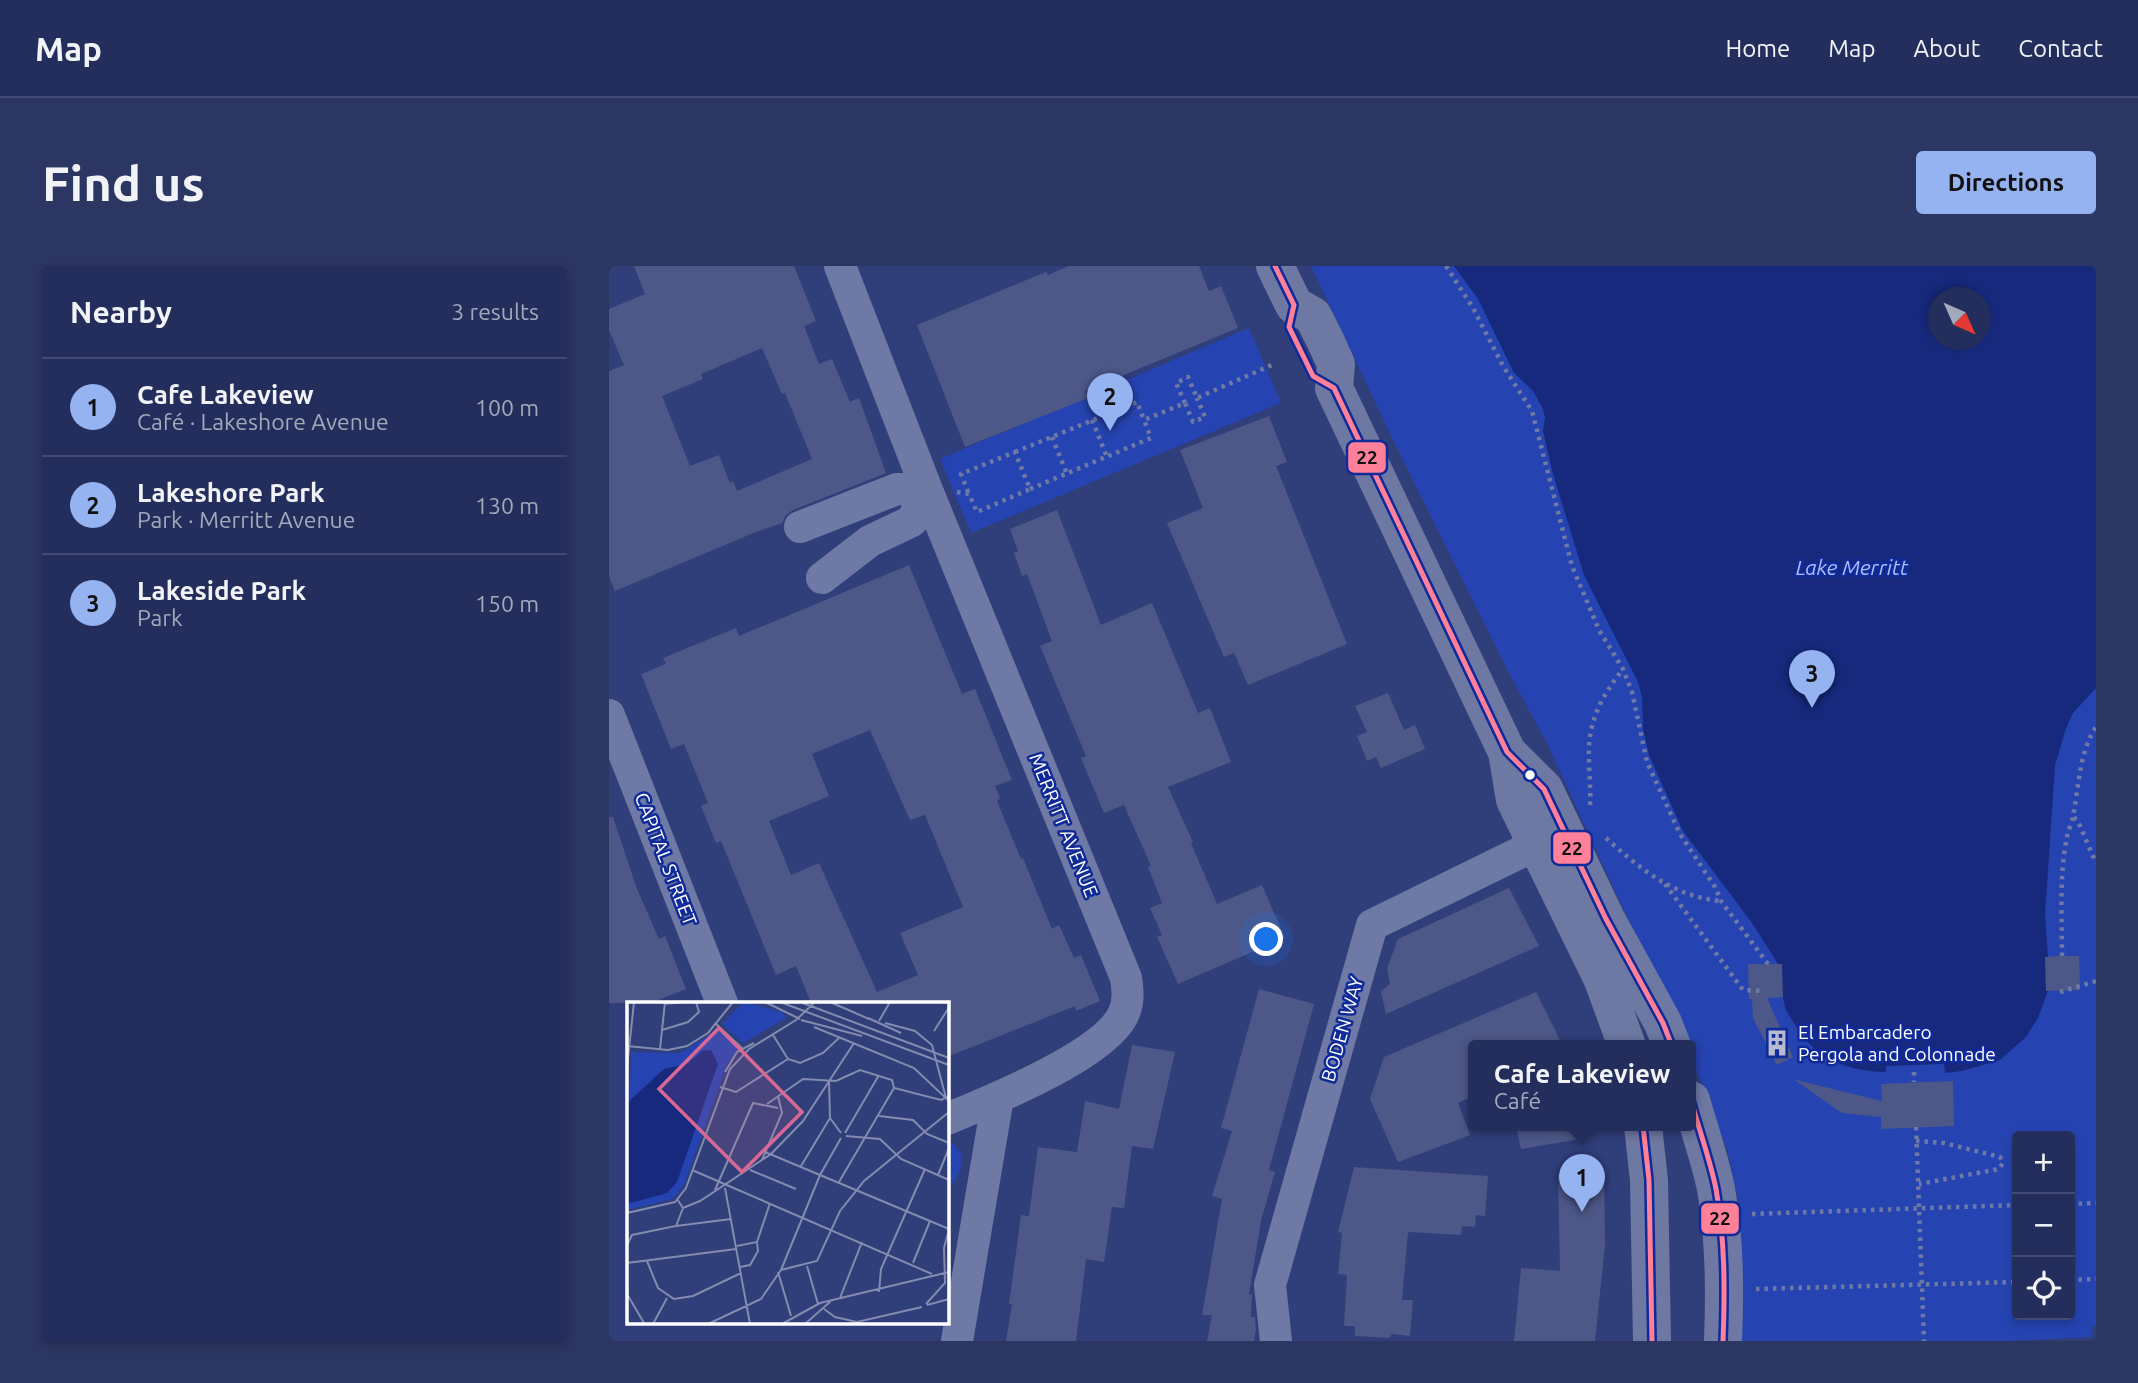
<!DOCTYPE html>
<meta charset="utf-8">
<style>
:root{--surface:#242e5c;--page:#2c3662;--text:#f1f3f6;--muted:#a3a8bb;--line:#414a72;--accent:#95b2f1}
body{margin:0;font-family:Ubuntu,sans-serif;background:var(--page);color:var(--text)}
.controls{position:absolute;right:21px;bottom:21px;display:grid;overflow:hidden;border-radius:7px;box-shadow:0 4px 10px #0003}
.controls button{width:63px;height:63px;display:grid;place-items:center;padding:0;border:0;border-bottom:2px solid var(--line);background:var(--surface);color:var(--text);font:35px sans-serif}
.compass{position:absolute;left:1319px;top:21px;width:63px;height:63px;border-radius:50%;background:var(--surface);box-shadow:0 4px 10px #0003;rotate:135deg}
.you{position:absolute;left:658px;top:674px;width:24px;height:24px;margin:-18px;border:5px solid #fff;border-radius:50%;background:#1a73e8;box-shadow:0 0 0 10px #1a73e833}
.badge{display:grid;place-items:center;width:46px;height:46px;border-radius:50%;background:var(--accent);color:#111;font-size:23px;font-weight:700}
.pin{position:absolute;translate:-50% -58px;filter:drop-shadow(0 2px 4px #0008)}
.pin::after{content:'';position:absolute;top:37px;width:24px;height:21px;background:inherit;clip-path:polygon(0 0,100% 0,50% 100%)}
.popup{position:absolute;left:859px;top:774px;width:228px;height:91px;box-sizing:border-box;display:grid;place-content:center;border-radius:7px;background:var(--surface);filter:drop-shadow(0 2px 5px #0005);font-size:23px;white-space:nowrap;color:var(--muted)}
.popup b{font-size:26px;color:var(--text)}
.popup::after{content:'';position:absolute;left:50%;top:100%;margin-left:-14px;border:14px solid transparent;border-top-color:var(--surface)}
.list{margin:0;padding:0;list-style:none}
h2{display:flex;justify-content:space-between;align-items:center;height:91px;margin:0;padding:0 28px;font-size:30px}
h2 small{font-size:23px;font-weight:400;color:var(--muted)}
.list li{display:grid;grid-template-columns:46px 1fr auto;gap:21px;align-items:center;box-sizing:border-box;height:98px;padding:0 28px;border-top:2px solid var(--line)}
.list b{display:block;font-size:26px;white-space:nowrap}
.list p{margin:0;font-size:23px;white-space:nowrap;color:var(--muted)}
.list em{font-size:23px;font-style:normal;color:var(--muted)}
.icon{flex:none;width:38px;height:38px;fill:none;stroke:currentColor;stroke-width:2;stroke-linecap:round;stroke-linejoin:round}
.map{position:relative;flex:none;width:1487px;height:1075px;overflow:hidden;border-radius:7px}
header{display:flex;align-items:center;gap:42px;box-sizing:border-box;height:98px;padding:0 35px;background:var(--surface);border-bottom:2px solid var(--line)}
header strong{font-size:33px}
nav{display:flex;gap:38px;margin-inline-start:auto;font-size:24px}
.intro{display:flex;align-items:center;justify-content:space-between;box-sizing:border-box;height:168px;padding:0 42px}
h1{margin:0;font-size:49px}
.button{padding:18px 32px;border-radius:7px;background:var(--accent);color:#111;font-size:24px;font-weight:700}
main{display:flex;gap:42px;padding:0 42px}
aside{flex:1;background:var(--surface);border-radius:7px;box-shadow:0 4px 10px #0003}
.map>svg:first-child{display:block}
</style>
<header>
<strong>Map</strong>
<nav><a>Home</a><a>Map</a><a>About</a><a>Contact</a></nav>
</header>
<div class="intro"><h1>Find us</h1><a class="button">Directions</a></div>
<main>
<aside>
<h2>Nearby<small>3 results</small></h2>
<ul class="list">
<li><span class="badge">1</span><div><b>Cafe Lakeview</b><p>Café · Lakeshore Avenue</p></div><em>100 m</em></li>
<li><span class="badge">2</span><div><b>Lakeshore Park</b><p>Park · Merritt Avenue</p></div><em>130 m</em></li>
<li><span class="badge">3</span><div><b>Lakeside Park</b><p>Park</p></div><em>150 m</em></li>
</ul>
</aside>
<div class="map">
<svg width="1487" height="1075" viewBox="0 0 1487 1075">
<rect width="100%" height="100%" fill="#303e7a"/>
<path fill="#2644b1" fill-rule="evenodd" d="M 702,0 L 1487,0 L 1487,1060 L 1483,1061 L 1483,1071 L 1401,1075 L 1131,1075 L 1130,938 L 1118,883 L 1100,835 L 1103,833 C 1092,819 1082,797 1082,780 L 1046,712 L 938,477 L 900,407 L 785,176 ZM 1330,32 L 1372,32 L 1372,74 L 1330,74 ZM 1408,870 L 1461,870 L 1461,1049 L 1408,1049 Z
M 640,62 L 672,137 L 362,267 L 331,193 Z
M 338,875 L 342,875 L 353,888 C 353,902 349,914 338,923 Z"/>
<path fill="#16297d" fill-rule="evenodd" d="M 845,0 L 1487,0 L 1487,422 L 1464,447 L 1456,465 L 1446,500 L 1436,649 L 1439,691 L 1439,725 L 1429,752 L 1417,771 L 1391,794 L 1353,805 L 1336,807 L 1335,798 L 1277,800 L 1277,806 C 1239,805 1208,794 1188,762 C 1183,754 1177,746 1175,737 C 1172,724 1173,711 1173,698 L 1169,698 L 1143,657 L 1074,565 L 1040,489 L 1034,463 L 1033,431 L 1029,416 L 975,309 L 944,208 L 934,165 L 936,151 L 933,141 L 924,125 L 905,107 L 869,33 ZM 1330,32 L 1372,32 L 1372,74 L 1330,74 Z"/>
<path fill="#4d5888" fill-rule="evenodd" d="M 25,0 L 185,0 L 207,55 L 195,60 L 210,98 L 223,93 L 241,136 L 250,132 L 277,207 L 184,244 L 177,249 L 173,257 L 147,266 L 6,325 L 0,310 L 0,105 L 15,99 L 0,64 L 0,43 L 36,28 ZM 153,82 L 173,128 L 176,127 L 203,193 L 128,225 L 124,215 L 121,217 L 110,189 L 81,200 L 53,130 L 94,113 L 92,108 Z
M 460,0 L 590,0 L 600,25 L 612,20 L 629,62 L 476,125 L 479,132 L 356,181 L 308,59 L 437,6 L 439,9 Z
M 660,150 L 678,196 L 667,200 L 738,378 L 639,419 L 625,387 L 615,391 L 558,257 L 594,242 L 571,184 Z
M 448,244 L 492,359 L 543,337 L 589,447 L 601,442 L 622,496 L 559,521 L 584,576 L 582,577 L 608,638 L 653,619 L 676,672 L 569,718 L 548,671 L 553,669 L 541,642 L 553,637 L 539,601 L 542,600 L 515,539 L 495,547 L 472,492 L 477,490 L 431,380 L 443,375 L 418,308 L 413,310 L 405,287 L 409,285 L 401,263 Z
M 300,299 L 353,428 L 366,423 L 403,514 L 386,520 L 391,532 L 388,535 L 412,593 L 414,592 L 443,663 L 450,659 L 465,692 L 472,689 L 491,735 L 467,745 L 466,740 L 338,791 L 338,737 L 202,737 L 187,700 L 167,709 L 112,575 L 107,577 L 92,540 L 99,537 L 75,478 L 62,483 L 32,408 L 57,398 L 54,392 L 127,362 L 130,370 ZM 261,464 L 301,554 L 316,549 L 354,641 L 291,667 L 309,709 L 268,726 L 210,597 L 182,609 L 160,555 L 220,530 L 203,488 Z
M 779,427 L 795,464 L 806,459 L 816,483 L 772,502 L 767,491 L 758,495 L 748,470 L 758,466 L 746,440 Z
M 0,551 L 4,551 L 28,623 L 50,673 L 56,670 L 77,723 L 42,737 L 0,737 Z
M 900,622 L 930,680 L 777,748 L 772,725 L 781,718 L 778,702 L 789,673 Z
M 1448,690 L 1470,690 L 1471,724 L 1437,725 L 1436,691 Z
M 1139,698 L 1173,698 L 1174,731 L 1158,732 L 1184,791 L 1168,799 L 1144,752 L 1143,733 L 1140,733 Z
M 650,723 L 705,738 L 660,904 L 666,906 L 652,955 L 640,1028 L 643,1028 L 642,1051 L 646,1051 L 647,1063 L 645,1075 L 598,1075 L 603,1049 L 593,1049 L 613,933 L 603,930 L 623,865 L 612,862 Z
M 927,726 L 954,780 L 864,780 L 864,830 L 849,837 L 861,869 L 789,896 L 761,833 L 775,791 Z
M 523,779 L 566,786 L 544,883 L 523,880 L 515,942 L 503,941 L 495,996 L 477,993 L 467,1075 L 397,1075 L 403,1038 L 400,1038 L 412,949 L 420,950 L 429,881 L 468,886 L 476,835 L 510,843 Z
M 1187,814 L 1273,835 L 1272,818 L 1344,815 L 1345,860 L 1272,863 L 1272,851 L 1233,847 L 1187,815 Z
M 907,860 L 976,860 L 977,872 L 912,883 Z
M 745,901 L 879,910 L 876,950 L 867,949 L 866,961 L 853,960 L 852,969 L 799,966 L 793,1034 L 804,1034 L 801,1070 L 783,1068 L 780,1072 L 746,1070 L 746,1060 L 735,1060 L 738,1009 L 729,1008 L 733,967 L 729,966 Z
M 949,908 L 995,908 L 996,979 L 986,1075 L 905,1075 L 912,1002 L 951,1005 Z"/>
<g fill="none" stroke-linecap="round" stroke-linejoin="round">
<path stroke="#6e7aa5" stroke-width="4.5" stroke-dasharray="3.5 5" stroke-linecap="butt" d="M 837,0 L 864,42 L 894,100 L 923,145 L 963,300 L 990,364 L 1014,403 L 1023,426 L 1038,496 L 1071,568 L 1106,621 L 1112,635 L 1159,698
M 576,137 L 567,117 L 579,111 L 588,132 L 665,98
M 483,154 L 498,191
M 443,171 L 458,208
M 406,186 L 528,136 L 535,154
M 421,223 L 542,172 L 535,154 L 576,137 L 584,156 L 596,151 L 588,132
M 348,226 L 360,228 L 368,246 L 421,223 L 406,186 L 352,208 L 360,228
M 981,539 C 982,523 980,509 980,494 C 978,457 992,431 1014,403
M 1465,551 L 1471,560 L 1487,597
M 997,572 C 1030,602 1065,631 1112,635
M 1056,618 L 1134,724 L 1153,725
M 1453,690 C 1453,651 1450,609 1458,571 C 1459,564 1463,557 1464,550 C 1470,521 1470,486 1487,461
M 1451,726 L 1487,715
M 1305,806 L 1305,816
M 1307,861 L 1315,1075
M 1307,875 L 1335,877 L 1391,891 L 1394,897 L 1390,903 L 1310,918
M 1461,938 L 1487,937
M 1143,948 L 1408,939
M 1461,1014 L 1487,1013
M 1147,1023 L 1408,1016"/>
<path stroke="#6e7aa5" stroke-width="32" d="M 231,0 L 318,224 L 517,712 C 519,725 520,737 514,749 C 494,790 381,835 338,853
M 191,261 L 288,223 L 318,224 L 303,255 L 261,275 L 213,312
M 0,449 L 113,737
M 348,1075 L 389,831
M 667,1075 L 661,1019 L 763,659 L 947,569"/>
<path stroke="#6d78a3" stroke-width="38" d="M 666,0 L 685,39 L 704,50 L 717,76 L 727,98 L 725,122 L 898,486 L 906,534 L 994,714 L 1018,780
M 898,486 L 935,523 L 997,653 L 1054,757 L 1063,780
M 1082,834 C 1090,863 1101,893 1107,923 C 1116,973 1116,1024 1114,1075
M 1034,860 L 1040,914 L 1043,1075"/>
<g stroke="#102b99" stroke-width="10">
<path id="bus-1" d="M 666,0 L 685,39 L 680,61 L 704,110 L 725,122 L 898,486 L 935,523 L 997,653 L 1054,757 L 1063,780
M 1082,834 C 1090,864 1101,893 1107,923 C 1116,973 1116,1024 1114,1075
M 1034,860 L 1040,914 L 1043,1075"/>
</g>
<use href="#bus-1" stroke="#ff8098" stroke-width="5"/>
</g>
<defs>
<g id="building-bare" transform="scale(2.1)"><path d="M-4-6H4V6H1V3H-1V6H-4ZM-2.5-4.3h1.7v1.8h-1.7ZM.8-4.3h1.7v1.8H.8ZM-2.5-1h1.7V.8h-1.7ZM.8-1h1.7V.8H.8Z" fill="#b7bbd0" stroke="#102b99" stroke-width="2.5" paint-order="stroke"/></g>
</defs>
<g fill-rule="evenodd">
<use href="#building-bare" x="1168" y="777"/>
</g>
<circle fill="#fff" stroke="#102b99" stroke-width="2.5" cx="921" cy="509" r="6"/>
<g text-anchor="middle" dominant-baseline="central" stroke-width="5" stroke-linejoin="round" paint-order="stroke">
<g font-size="19" fill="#fff" stroke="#102b99">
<text transform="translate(455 559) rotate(68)">MERRITT AVENUE</text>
<text transform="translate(57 593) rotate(69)">CAPITAL STREET</text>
<text transform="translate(733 763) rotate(-74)">BODEN WAY</text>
</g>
<g font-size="19" fill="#fff" stroke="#102b99" text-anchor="start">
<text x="1189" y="766">El Embarcadero<tspan x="1189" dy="22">Pergola and Colonnade</tspan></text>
</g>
<g font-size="21" font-style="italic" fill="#aebffb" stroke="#102b99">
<text x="1243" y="301">Lake Merritt</text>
</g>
</g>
<g transform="translate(18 736)">
<rect width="322" height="322" fill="#303e7a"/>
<path d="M 117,0 L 155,10 L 159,16 L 116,41 L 95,22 ZM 92,27 L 113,46 L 100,62 L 57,183 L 46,197 L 0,208 L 4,50 L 53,51 Z" fill="#2644b1"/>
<path d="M 84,48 L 91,62 L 50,180 L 40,191 L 0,202 L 0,101 L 37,67 L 60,62 L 75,49 Z" fill="#16297d"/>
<path fill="none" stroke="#838baf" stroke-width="2" d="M 138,0 L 173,17M 153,0 L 322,63M 173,0 L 322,56M 203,0 L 242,17M 37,2 L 59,0M 241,16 L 274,31M 174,18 L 235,34M 252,19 L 263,0M 258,21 L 288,29 L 305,43 L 319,96M 89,22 L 116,47M 187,25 L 287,66 L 322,99M 35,28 L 61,20 L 72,10 L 69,0M 307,29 L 321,7M 146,33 L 161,57 L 173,61 L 196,51 L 213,35M 0,44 L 41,48 L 60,44 L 81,31 L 106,0M 33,47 L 38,0M 0,66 L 7,0M 98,70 L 110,50 L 127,41M 202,79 L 203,116 L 214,131M 93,85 L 109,90 L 161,57M 140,102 L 176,77 L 209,79 L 233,68 L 265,78 L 267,86 L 314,98 L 322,94M 252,114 L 286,118 L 300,132 L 322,141M 218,131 L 252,73M 219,134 L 253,137 L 274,157 L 322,178M 138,150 L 322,227M 135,158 L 155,111 L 151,94M 174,164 L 203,116M 65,168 L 305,272M 123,168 L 169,187M 311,173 L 322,146M 212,180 L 267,86M 98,186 L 123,322M 88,188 L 126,101 L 151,106M 50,197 L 56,206 L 73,199 L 144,152 L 176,119 L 227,41M 0,211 L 48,200 L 59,186 L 103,67 L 122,47 L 169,18 L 188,0M 49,224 L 104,217M 0,243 L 5,233 L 49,224 L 56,206M 110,244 L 130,240 L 143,201M 20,259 L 31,286 L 47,297 L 66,294 L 114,271M 0,261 L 109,247M 286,261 L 303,219M 180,264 L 191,302M 113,265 L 123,263 L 131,249 L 130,240M 154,268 L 193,173 L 214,136M 151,270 L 164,314M 252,290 L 254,267 L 298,167M 0,292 L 17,321M 213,296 L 235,240M 299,302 L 318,281 L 317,246 L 322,227M 300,303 L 322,297M 197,307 L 208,315 L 230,320 L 295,305M 26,322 L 40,296M 81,322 L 134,297 L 154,268 L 190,259 L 213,209 L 237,179 L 322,110M 155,322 L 193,301 L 322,270M 178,322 L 204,299"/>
<path fill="#d76994" fill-opacity="0.15" stroke="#d76994" stroke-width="3.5" d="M 92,26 L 175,110 L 115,170 L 32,87 Z"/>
<rect width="322" height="322" fill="none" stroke="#fff" stroke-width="3.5"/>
</g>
<g stroke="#102b99" stroke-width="2.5">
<rect x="738" y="175" width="40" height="33" rx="7" fill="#ff8098"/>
<rect x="943" y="565" width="40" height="34" rx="7" fill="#ff8098"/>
<rect x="1091" y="936" width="40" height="33" rx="7" fill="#ff8098"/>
</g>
<g font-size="19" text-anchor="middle" font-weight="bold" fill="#111">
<text x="758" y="198">22</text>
<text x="963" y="589">22</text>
<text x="1111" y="959">22</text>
</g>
</svg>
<div class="controls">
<button>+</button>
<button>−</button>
<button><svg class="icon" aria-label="locate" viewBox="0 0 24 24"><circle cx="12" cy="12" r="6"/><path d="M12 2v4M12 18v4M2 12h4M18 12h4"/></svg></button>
</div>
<svg class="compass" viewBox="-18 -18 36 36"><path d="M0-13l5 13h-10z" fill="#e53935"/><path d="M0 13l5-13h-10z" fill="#a3a8bb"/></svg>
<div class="you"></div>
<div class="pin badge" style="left:973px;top:946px">1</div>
<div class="popup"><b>Cafe Lakeview</b>Café</div>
<div class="pin badge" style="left:501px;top:165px">2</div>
<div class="pin badge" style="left:1203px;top:442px">3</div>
</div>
</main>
